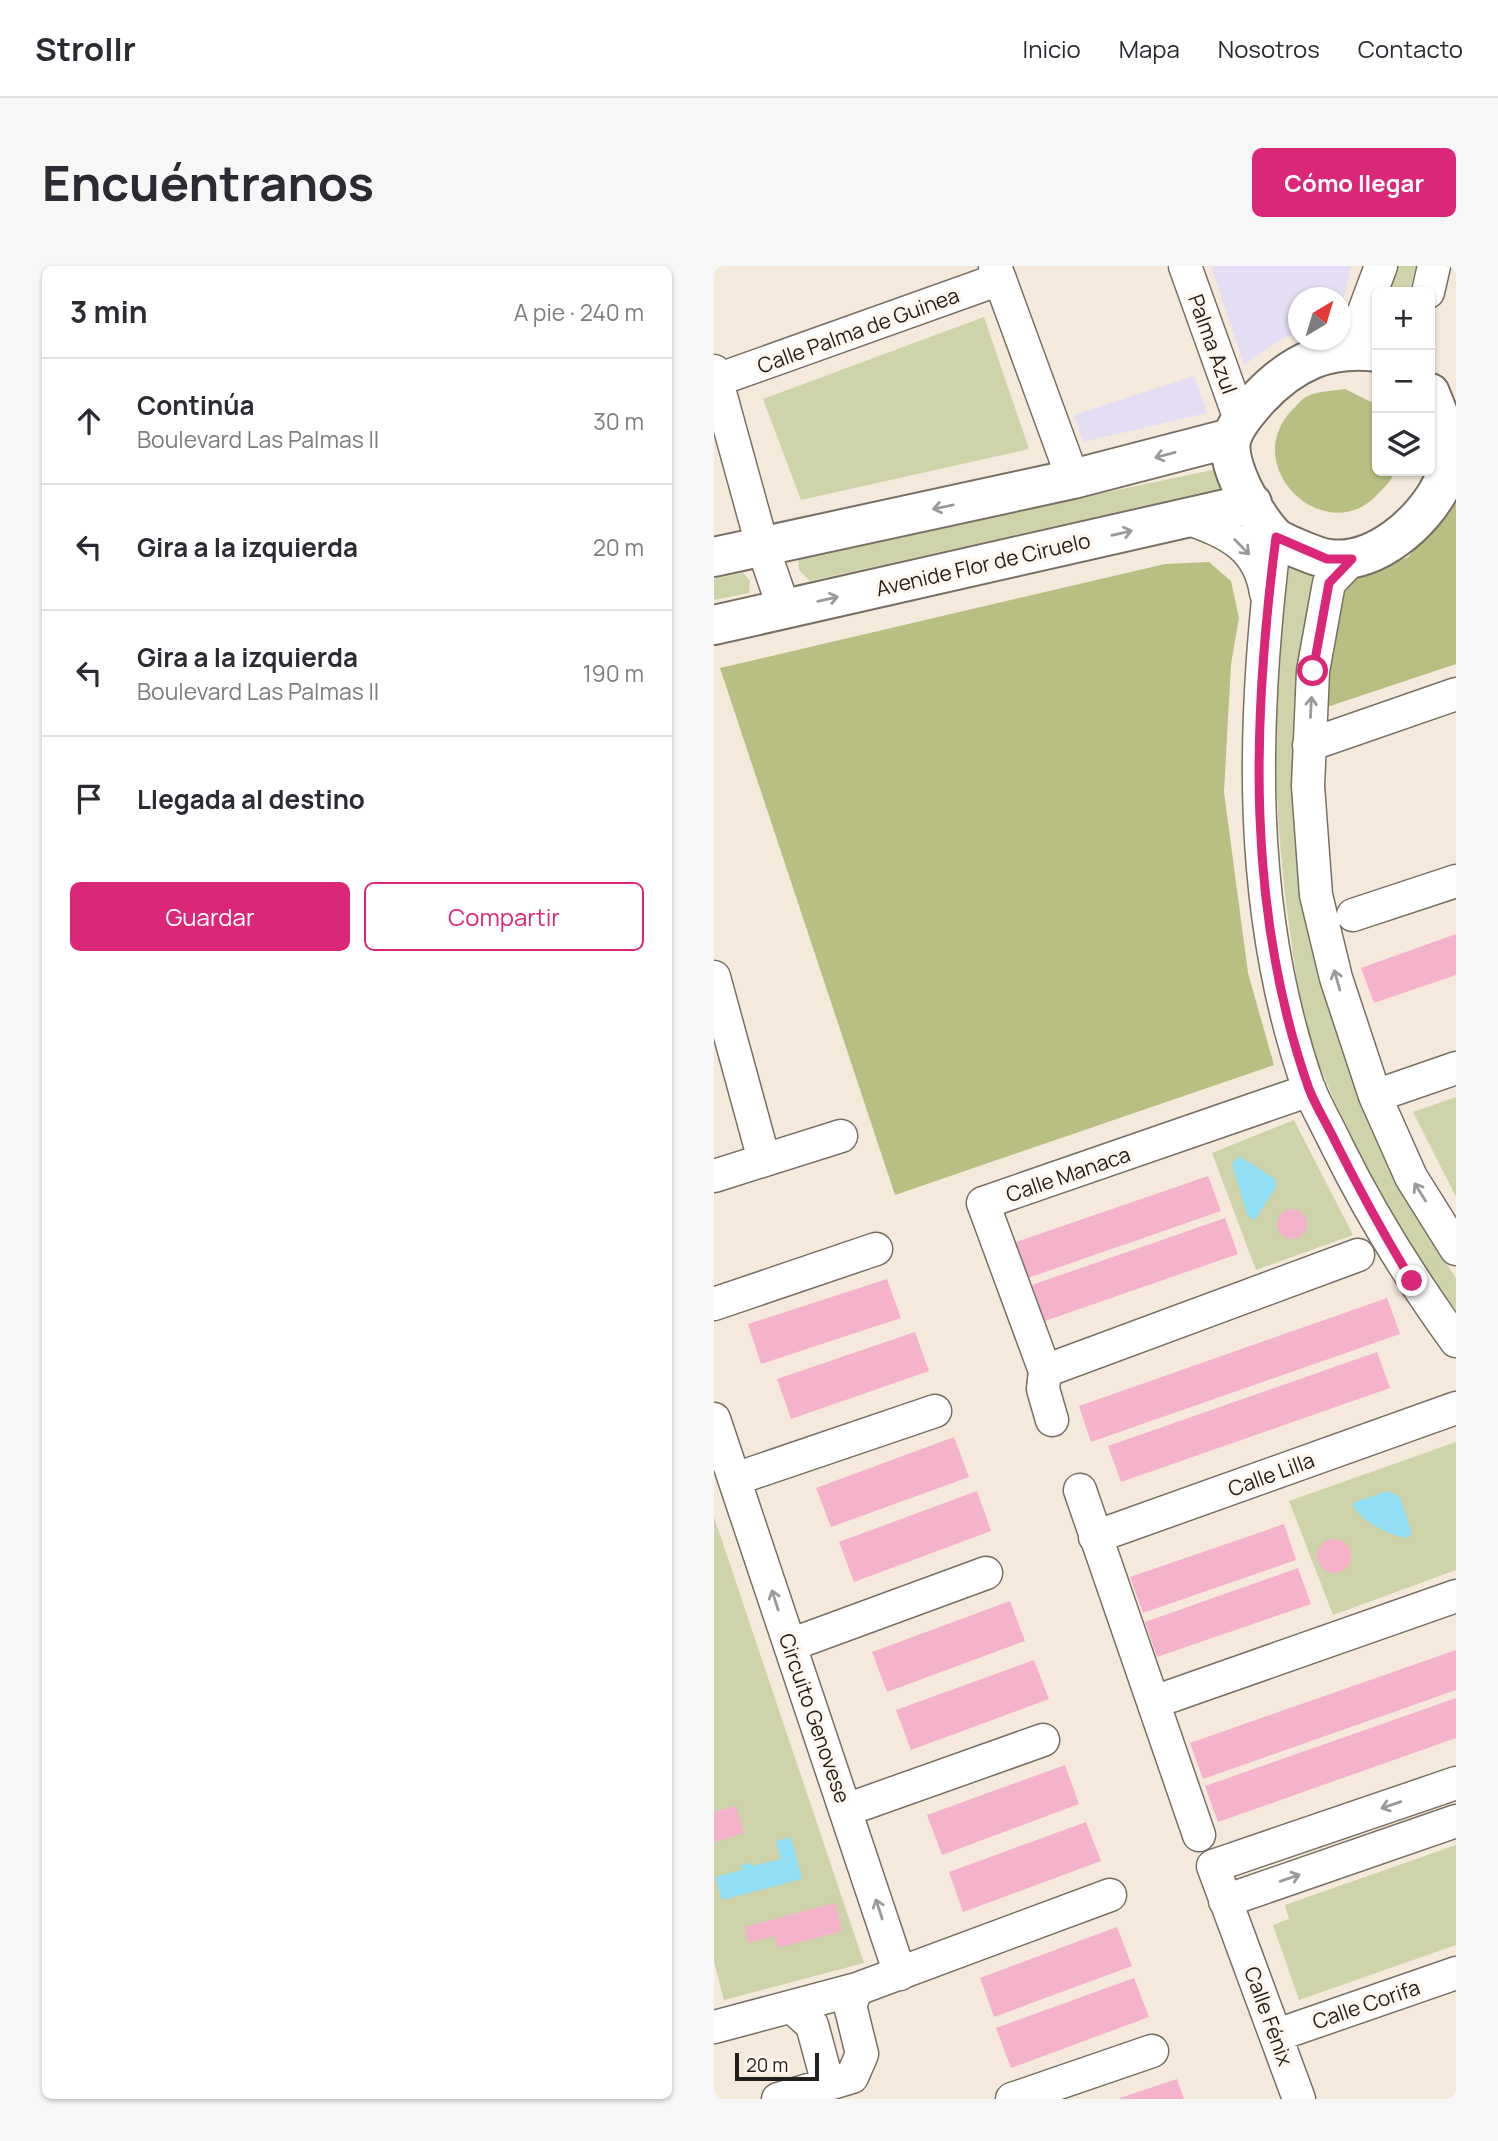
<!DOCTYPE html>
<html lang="es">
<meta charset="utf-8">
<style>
:root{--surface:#fff;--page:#f7f7f7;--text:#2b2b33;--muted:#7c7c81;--line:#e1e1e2;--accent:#db2777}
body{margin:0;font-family:Manrope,sans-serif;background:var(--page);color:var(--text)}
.controls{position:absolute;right:21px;top:21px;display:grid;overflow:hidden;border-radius:10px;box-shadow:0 2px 5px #0004}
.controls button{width:63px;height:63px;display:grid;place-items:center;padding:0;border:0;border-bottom:2px solid var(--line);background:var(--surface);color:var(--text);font:35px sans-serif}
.compass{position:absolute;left:574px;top:21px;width:63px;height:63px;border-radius:50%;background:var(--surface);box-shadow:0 2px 5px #0004;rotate:38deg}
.scale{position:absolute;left:21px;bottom:18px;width:84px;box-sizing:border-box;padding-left:7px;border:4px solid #221e19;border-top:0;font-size:19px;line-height:24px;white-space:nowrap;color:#221e19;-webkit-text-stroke:5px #fff7ef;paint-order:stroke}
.stop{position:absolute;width:21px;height:21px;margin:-16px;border:5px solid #db2777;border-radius:50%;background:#fff}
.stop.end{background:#db2777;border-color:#fff;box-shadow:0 2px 7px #0008}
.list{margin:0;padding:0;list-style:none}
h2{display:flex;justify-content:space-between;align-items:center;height:91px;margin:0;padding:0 28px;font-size:30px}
h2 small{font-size:23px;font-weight:400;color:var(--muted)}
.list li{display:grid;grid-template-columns:46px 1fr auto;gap:21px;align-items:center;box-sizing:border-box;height:126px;padding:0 28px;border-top:2px solid var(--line)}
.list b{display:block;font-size:26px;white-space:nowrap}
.list p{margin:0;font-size:23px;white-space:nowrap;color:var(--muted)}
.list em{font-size:23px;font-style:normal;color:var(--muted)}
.actions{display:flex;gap:14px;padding:21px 28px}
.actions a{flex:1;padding:16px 0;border:2px solid var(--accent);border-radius:10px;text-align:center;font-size:24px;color:var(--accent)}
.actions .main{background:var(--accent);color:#fff}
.icon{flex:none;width:38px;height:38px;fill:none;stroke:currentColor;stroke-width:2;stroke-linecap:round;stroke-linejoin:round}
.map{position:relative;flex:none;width:742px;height:1833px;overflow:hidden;border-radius:10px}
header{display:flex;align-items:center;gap:42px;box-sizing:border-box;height:98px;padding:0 35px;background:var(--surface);border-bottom:2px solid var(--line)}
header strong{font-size:33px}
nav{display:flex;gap:38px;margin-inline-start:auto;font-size:24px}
.intro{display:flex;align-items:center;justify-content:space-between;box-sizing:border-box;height:168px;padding:0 42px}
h1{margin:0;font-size:49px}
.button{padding:18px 32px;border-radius:10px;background:var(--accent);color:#fff;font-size:24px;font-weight:700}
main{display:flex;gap:42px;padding:0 42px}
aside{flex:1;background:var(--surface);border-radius:10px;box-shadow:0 2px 5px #0004}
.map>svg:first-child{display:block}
</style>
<header>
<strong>Strollr</strong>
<nav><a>Inicio</a><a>Mapa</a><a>Nosotros</a><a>Contacto</a></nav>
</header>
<div class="intro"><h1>Encuéntranos</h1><a class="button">Cómo llegar</a></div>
<main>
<aside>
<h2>3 min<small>A pie · 240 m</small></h2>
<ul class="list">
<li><svg class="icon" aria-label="ahead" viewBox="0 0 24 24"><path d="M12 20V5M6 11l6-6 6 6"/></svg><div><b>Continúa</b><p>Boulevard Las Palmas II</p></div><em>30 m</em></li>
<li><svg class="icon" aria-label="left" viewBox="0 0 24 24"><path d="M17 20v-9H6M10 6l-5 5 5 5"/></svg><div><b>Gira a la izquierda</b></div><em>20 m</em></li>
<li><svg class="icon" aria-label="left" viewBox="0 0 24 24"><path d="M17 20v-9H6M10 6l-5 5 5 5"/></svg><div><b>Gira a la izquierda</b><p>Boulevard Las Palmas II</p></div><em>190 m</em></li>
<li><svg class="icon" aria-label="arrive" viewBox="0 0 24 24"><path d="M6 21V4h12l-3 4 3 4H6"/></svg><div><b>Llegada al destino</b></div></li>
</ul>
<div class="actions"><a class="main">Guardar</a><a>Compartir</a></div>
</aside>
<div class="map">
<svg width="742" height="1833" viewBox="0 0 742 1833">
<rect width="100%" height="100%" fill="#f5e9db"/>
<path fill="#e4ddf3" d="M 497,0 L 637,0 L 627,46 L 626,32 L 584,32 L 584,66 L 564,75 L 530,99 Z
M 480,110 L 493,147 L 369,176 L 360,149 Z"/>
<path fill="#ced3aa" d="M 682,0 L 702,0 L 695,26 L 672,26 Z
M 270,51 L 315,183 L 87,234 L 49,133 Z
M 503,203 L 510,218 L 505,223 L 96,315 L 85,304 L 84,294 L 94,289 Z
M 576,296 L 599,305 L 583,432 L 602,692 L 625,776 L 658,863 L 698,945 L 742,1012 L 742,1044 C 686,973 632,869 600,785 C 587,748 581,704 576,665 C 558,542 557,420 576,296 Z
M 29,307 L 36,315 L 35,327 L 0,334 L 0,313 Z
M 742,831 L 742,931 L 699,846 Z
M 580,854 L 639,969 L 542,1004 L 498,887 Z
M 742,1176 L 742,1304 L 619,1349 L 575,1235 Z
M 0,1251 L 150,1697 L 10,1734 L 0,1696 Z
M 742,1579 L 742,1679 L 585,1734 L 559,1659 L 575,1653 L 571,1639 Z"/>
<path fill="#b9bf82" d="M 631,123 L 663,139 L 663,205 L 680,205 C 678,216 669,222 662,230 C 611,282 524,201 578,144 C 583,140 588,132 594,130 C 604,125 619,125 631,123 Z
M 742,236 L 742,398 L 613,441 L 617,372 L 626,325 L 641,312 L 694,291 Z
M 495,296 L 517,315 L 525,352 L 517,398 L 510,526 L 534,707 L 560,799 L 181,929 L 6,402 L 451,298 Z"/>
<path fill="#93dff5" d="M 525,890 L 561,913 L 562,921 L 540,955 L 533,949 L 518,898 Z
M 674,1225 L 686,1231 L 698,1268 L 693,1272 C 675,1269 645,1255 638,1237 Z
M 77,1571 L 88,1613 L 8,1634 L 1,1611 L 28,1604 L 27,1599 L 37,1597 L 38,1600 L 67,1593 L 62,1575 Z"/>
<path fill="#f4b3ca" d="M 742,668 L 742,709 L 660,737 L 647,702 Z
M 494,910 L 507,945 L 314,1012 L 302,976 Z
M563 958a15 15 0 1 1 30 0a15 15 0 1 1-30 0Z
M 511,952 L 524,988 L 331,1055 L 318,1019 Z
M 173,1013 L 187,1052 L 47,1098 L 34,1058 Z
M 673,1032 L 686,1068 L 377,1176 L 365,1140 Z
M 201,1066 L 215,1105 L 77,1153 L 63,1113 Z
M 663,1086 L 676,1122 L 407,1216 L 394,1180 Z
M 240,1171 L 255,1211 L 117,1261 L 102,1222 Z
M 263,1225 L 277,1265 L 140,1316 L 125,1276 Z
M 570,1258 L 582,1294 L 429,1347 L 416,1311 Z
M603 1290a17 17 0 1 1 34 0a17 17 0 1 1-34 0Z
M 584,1302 L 597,1338 L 443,1391 L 431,1356 Z
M 296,1335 L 311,1375 L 173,1426 L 158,1386 Z
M 742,1384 L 742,1424 L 489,1513 L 476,1477 Z
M 320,1394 L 335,1433 L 197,1484 L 182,1444 Z
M 742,1432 L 742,1472 L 504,1556 L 491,1520 Z
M 351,1499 L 365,1538 L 228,1589 L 213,1549 Z
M 22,1540 L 30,1567 L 0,1576 L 0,1546 Z
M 372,1556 L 387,1595 L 249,1646 L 235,1606 Z
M 121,1637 L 128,1665 L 64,1682 L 60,1670 L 34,1677 L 30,1661 Z
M 403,1661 L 418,1700 L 280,1751 L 266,1712 Z
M 420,1712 L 435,1751 L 297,1802 L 282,1762 Z
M 463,1813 L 470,1833 L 406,1833 L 406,1832 Z"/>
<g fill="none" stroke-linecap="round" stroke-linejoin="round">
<g stroke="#796f63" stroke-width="35">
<path id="minor" d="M 281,0 L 359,213
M 471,0 L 527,156
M 714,26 L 720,0
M 636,83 L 667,0
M 0,105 L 48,279 L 70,343
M 3,114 L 286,13
M 473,252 C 514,267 545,280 552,327
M 561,271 C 538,455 532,645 595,823 C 603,842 614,861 623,880 C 657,949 697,1013 742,1075
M 638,293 L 615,317 L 599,405 L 594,520 L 602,629 L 622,712 L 661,830 L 697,911 L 742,983
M 595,479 L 742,428
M 639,649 L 742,615
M 0,711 L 50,894
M 661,830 L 742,802
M 0,910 L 127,870
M 0,1038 L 162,983
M 331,1105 L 644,989
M 0,1153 L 186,1708
M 338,1154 L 329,1123 L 331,1105 L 269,937 L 596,824
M 21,1213 L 221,1145
M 366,1224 L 485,1569
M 381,1271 L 742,1142
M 76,1379 L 272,1307
M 440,1436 L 742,1330
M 132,1544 L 329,1474
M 511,1635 L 742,1555
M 78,1741 L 98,1759 L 114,1818
M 0,1761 L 143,1723 L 396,1629
M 563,1769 L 742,1707
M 64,1833 L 138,1811 L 148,1788 L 136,1739 L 143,1723
M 298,1833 L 438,1785
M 585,1833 L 499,1600 L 742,1517"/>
</g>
<g stroke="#796f63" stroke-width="42">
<path id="major" d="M 663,86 C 614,80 579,96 545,132 C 536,142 522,158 518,171 C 509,196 543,254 561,271 C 568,277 605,292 615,293 C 661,299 710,256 728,218 C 731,212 736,204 736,199 C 737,175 724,148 716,127
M 0,291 L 359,213 L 517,172
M 0,359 L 538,237"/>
</g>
<use href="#minor" stroke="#fff" stroke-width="32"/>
<use href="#major" stroke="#fff" stroke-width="38"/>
</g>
<defs><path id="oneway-shaft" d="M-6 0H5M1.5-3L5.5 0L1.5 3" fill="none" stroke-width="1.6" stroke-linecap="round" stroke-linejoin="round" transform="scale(1.75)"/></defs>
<g stroke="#9c9a98">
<use href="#oneway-shaft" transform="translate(451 189) rotate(165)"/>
<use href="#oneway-shaft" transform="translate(229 241) rotate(168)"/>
<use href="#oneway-shaft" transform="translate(408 267) rotate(-13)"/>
<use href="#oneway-shaft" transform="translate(528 281) rotate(46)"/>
<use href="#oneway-shaft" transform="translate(114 333) rotate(-13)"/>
<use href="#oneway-shaft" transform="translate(597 441) rotate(-87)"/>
<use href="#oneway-shaft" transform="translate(623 714) rotate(-106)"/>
<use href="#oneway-shaft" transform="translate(706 926) rotate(-122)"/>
<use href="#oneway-shaft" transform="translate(61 1334) rotate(-108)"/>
<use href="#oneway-shaft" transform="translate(677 1539) rotate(161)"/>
<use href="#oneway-shaft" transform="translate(576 1612) rotate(-19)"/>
<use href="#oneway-shaft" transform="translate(165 1643) rotate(-108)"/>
</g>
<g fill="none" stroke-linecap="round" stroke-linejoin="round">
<path stroke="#db2777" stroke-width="9" d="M 599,405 L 615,317 L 638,293 L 613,293 L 562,271 C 538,455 532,645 595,823 C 602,841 613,858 621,875 C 645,923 670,969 698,1015"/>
</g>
<g text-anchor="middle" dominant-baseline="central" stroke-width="7" stroke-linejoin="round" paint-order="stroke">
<g font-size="21" fill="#221e19" stroke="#fff7ef">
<text transform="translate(144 64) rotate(-20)">Calle Palma de Guinea</text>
<text transform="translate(499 78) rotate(70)">Palma Azul</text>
<text transform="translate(269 298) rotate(-13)">Avenide Flor de Ciruelo</text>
<text transform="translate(354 908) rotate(-19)">Calle Manaca</text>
<text transform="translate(557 1208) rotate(-20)">Calle Lilla</text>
<text transform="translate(101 1452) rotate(71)">Circuito Genovese</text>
<text transform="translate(652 1738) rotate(-19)">Calle Corifa</text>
<text transform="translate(555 1750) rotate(70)">Calle Fénix</text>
</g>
</g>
</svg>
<div class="controls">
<button>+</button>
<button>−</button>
<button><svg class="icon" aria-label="layers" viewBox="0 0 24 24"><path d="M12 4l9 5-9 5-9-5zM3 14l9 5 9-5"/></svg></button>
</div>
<svg class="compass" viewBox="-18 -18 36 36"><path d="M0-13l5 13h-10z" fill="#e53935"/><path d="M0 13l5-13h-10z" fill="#7c7c81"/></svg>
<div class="scale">20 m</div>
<div class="stop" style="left:599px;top:405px"></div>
<div class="stop end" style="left:698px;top:1015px"></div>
</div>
</main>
